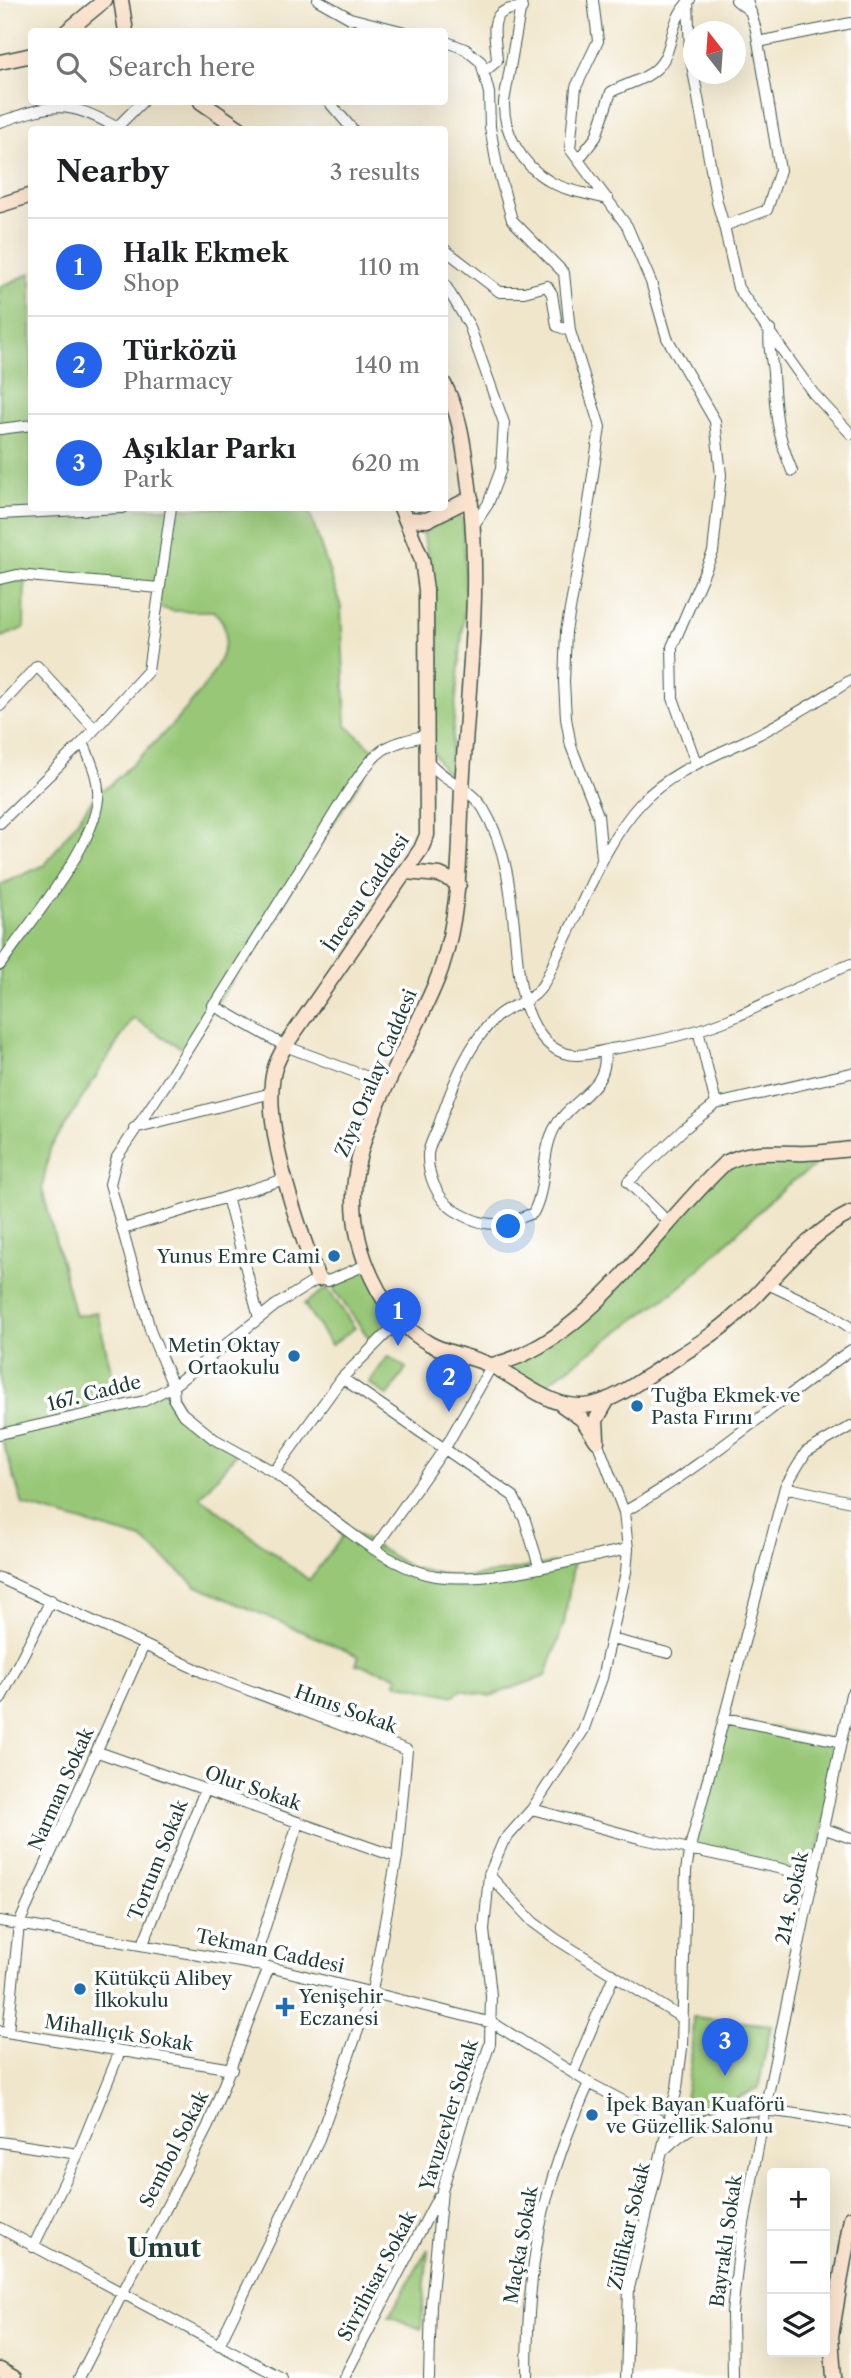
<!DOCTYPE html>
<meta charset="utf-8">
<style>
:root{--surface:#fff;--page:#f2f2f2;--text:#202124;--muted:#757577;--line:#e0e0e0;--accent:#2563eb}
body{margin:0;font-family:"Libre Caslon Text",serif;background:var(--page);color:var(--text)}
.controls{position:absolute;right:21px;bottom:21px;display:grid;overflow:hidden;border-radius:7px;box-shadow:0 7px 28px #0002}
.controls button{width:63px;height:63px;display:grid;place-items:center;padding:0;border:0;border-bottom:2px solid var(--line);background:var(--surface);color:var(--text);font:35px sans-serif}
.compass{position:absolute;left:683px;top:21px;width:63px;height:63px;border-radius:50%;background:var(--surface);box-shadow:0 7px 28px #0002;rotate:343deg}
.you{position:absolute;left:509px;top:1227px;width:24px;height:24px;margin:-18px;border:5px solid #fff;border-radius:50%;background:#1a73e8;box-shadow:0 0 0 10px #1a73e833}
.badge{display:grid;place-items:center;width:46px;height:46px;border-radius:50%;background:var(--accent);color:#fff;font-size:23px;font-weight:700}
.pin{position:absolute;translate:-50% -58px;filter:drop-shadow(0 2px 4px #0008)}
.pin::after{content:'';position:absolute;top:37px;width:24px;height:21px;background:inherit;clip-path:polygon(0 0,100% 0,50% 100%)}
.list{margin:0;padding:0;list-style:none}
h2{display:flex;justify-content:space-between;align-items:center;height:91px;margin:0;padding:0 28px;font-size:30px}
h2 small{font-size:23px;font-weight:400;color:var(--muted)}
.list li{display:grid;grid-template-columns:46px 1fr auto;gap:21px;align-items:center;box-sizing:border-box;height:98px;padding:0 28px;border-top:2px solid var(--line)}
.list b{display:block;font-size:26px;white-space:nowrap}
.list p{margin:0;font-size:23px;white-space:nowrap;color:var(--muted)}
.list em{font-size:23px;font-style:normal;color:var(--muted)}
.icon{flex:none;width:38px;height:38px;fill:none;stroke:currentColor;stroke-width:2;stroke-linecap:round;stroke-linejoin:round}
.map{position:relative;flex:none;width:851px;height:2378px;overflow:hidden}
.search{position:absolute;background:var(--surface);box-shadow:0 7px 28px #0002;left:28px;top:28px;width:420px;height:77px;display:flex;align-items:center;gap:18px;box-sizing:border-box;padding:0 24px;border-radius:7px;color:var(--muted);font-size:26px}
.panel{position:absolute;background:var(--surface);box-shadow:0 7px 28px #0002;left:28px;top:126px;width:420px;height:385px;border-radius:7px}
.map>svg:first-child{display:block}
</style>
<div class="map">
<svg width="851" height="2378" viewBox="0 0 851 2378">
<rect width="100%" height="100%" fill="#fff"/>
<filter id="ink" filterUnits="userSpaceOnUse"><feTurbulence type="fractalNoise" baseFrequency=".0143" numOctaves="2"/><feDisplacementMap in="SourceGraphic" scale="14" xChannelSelector="R" yChannelSelector="G"/><feConvolveMatrix kernelMatrix="1 2 1 2 8 2 1 2 1" color-interpolation-filters="sRGB"/></filter>
<filter id="wash" filterUnits="userSpaceOnUse"><feTurbulence type="fractalNoise" baseFrequency=".00686" numOctaves="4" result="noise"/><feDisplacementMap in="SourceGraphic" scale="28" xChannelSelector="R" yChannelSelector="G"/><feGaussianBlur stdDeviation="1.57" result="paint"/><feColorMatrix in="noise" values="0 0 0 0 0 0 0 0 0 0 0 0 0 0 0 0 0 1.4 0 .05"/><feComposite in="paint" operator="in"/></filter>
<g filter="url(#wash)">
<rect width="100%" height="100%" fill="#f0e6cb"/>
<path fill="#98c877" stroke="#5c8256" stroke-width="2" d="M 31,273 L 32,508 L 308,508 L 341,607 L 346,725 L 378,754 L 186,1051 L 133,1018 L 50,1149 L 42,1188 L 75,1316 L 97,1312 L 120,1407 L 173,1386 L 182,1413 L 237,1453 L 200,1497 L 309,1580 L 348,1529 L 412,1568 L 463,1578 L 574,1560 L 564,1623 L 546,1676 L 490,1696 L 461,1690 L 454,1696 L 396,1683 L 397,1676 L 356,1664 L 359,1656 L 196,1586 L 142,1539 L 23,1505 L 0,1434 L 0,885 L 45,865 L 98,792 L 109,786 C 136,759 266,651 213,611 L 174,611 L 157,607 L 159,589 L 25,577 L 24,628 L 0,638 L 0,287 Z
M 457,512 L 463,520 L 466,593 L 449,772 L 445,773 L 432,750 L 433,622 L 431,572 L 423,533 Z
M 813,1153 L 814,1167 L 783,1188 L 684,1284 L 535,1392 L 492,1365 L 552,1339 L 725,1163 Z
M 366,1265 L 401,1319 L 373,1344 L 328,1281 Z
M 327,1288 L 355,1328 L 331,1345 L 304,1304 Z
M 388,1356 L 406,1368 L 388,1396 L 369,1383 Z
M 724,1718 L 839,1741 L 814,1876 L 690,1847 Z
M 693,2017 L 771,2025 L 758,2089 L 681,2121 L 691,2064 Z
M 428,2249 L 421,2329 L 389,2316 Z"/>
</g>
<g filter="url(#ink)">
<g fill="none" stroke-linecap="round" stroke-linejoin="round">
<g stroke="#3e564b" stroke-width="12">
<path id="street" d="M 318,0 L 350,18 L 405,32
M 522,0 L 504,102 C 503,133 522,165 549,181 C 565,191 590,194 608,199
M 593,0 L 598,41 L 576,87 L 570,149 L 627,226 L 651,282 L 667,338 L 715,421 L 721,475 L 713,552 L 672,647 L 673,698 L 696,763
M 688,0 L 690,54 L 717,202 L 724,226
M 736,0 L 751,12
M 747,0 L 756,30 L 780,170 L 767,210 L 724,226 L 738,288 L 813,393 L 851,434
M 444,41 L 465,49 L 481,62 L 489,93 L 490,127 L 497,166 L 512,220 L 564,273 L 570,331 L 600,427 L 585,529 L 566,631 L 564,682 L 566,718 L 571,746 L 598,815 L 602,858
M 758,42 L 851,23
M 484,72 L 497,61 C 496,35 484,8 522,8
M 329,102 L 353,130
M 0,122 C 53,104 65,99 116,127
M 114,130 L 142,102
M 578,160 L 596,137 L 611,92 C 625,84 645,80 656,69 C 675,52 667,23 690,0
M 444,249 L 500,292 L 524,292 L 547,286 L 552,294 L 557,326 L 570,331
M 444,283 L 469,325 L 504,423 L 501,469 L 488,504 L 474,525
M 770,330 C 767,346 772,358 773,373 C 775,412 777,434 792,471
M 0,429 L 32,425
M 0,514 L 122,508
M 0,579 L 17,575 L 159,588
M 0,706 L 37,666 L 94,728
M 428,761 C 444,782 469,786 483,808 C 513,857 512,919 519,974 C 522,1001 534,1043 564,1053 C 579,1058 597,1052 611,1049 C 651,1043 692,1034 730,1019 C 771,1002 810,980 851,964
M 0,823 L 83,742 L 148,671 L 171,508
M 0,965 C 29,923 94,847 98,799 C 100,779 90,760 83,742
M 213,1005 L 285,1046 L 389,1085
M 698,1030 L 716,1104
M 604,1051 C 611,1089 570,1099 554,1129 C 541,1154 547,1187 533,1213 C 500,1227 485,1229 454,1210 C 437,1199 427,1174 428,1154 C 429,1145 436,1133 439,1124 C 453,1086 466,1046 496,1017 C 509,1004 528,1005 540,989 C 548,979 553,963 559,951 C 585,902 603,844 641,803 C 669,773 709,758 745,741 C 781,724 817,701 851,680
M 134,1128 L 272,1093
M 669,1223 L 628,1182 L 685,1128 L 716,1104 L 851,1073
M 123,1229 L 227,1197
M 768,1284 L 827,1312 L 851,1328
M 259,1318 L 227,1197 L 285,1179
M 401,1319 L 342,1378 L 274,1472 C 318,1506 381,1567 436,1576 C 492,1584 572,1560 628,1549
M 342,1378 L 513,1496 L 525,1520 L 539,1566
M 0,1434 L 144,1401 L 173,1386 L 276,1305 L 318,1279 L 328,1281 L 366,1265
M 274,1472 L 214,1439 L 182,1413 L 174,1400 L 173,1386 L 151,1333 L 110,1184 L 117,1157 L 164,1087 L 349,790 C 379,749 378,746 428,735
M 785,1487 L 851,1502
M 624,1512 C 705,1466 774,1403 851,1350
M 374,1549 L 445,1448 L 492,1365
M 0,1578 L 209,1675 L 407,1750 L 397,1857 L 372,1991 L 319,2139 L 219,2345
M 611,1639 L 668,1653
M 0,1700 L 51,1600
M 724,1718 L 839,1741
M 98,1752 L 397,1857
M 532,1809 L 639,1838 L 814,1876
M 825,1829 L 851,1838
M 489,1875 L 533,1922 L 556,1939 L 682,2018
M 0,1921 L 269,1967 L 493,2023 L 589,2083 L 671,2126
M 143,1944 L 205,1790
M 253,1965 L 298,1823
M 0,2031 L 232,2069
M 8,2032 L 19,1924 L 144,1645
M 573,2073 L 614,1975
M 0,2142 L 78,2154
M 665,2149 C 722,2092 780,2112 851,2123
M 0,2228 L 282,2378
M 33,2247 L 78,2154 L 120,2051
M 79,2378 L 208,2126 L 269,1967
M 344,2378 L 438,2197
M 429,2378 L 431,2304 L 442,2191 L 463,2119 L 490,2044 L 491,1995 L 484,1930 L 489,1875 L 503,1842 L 532,1809 L 583,1731 L 602,1678 L 626,1572 L 628,1549 L 624,1512 L 597,1441
M 527,2378 C 527,2262 541,2189 589,2083
M 626,2378 L 629,2288 L 677,2088 L 682,2048 L 686,1871 L 690,1847 L 785,1487 L 806,1452 L 851,1426
M 733,2378 L 732,2313 L 739,2251 L 765,2109 L 851,1694"/>
</g>
<g stroke="#3e564b" stroke-width="17">
<path id="secondary" d="M 121,0 L 126,32
M 66,32 L 105,0
M 0,62 L 32,55
M 201,102 L 242,130
M 0,205 L 32,195
M 444,384 C 459,412 463,440 467,471 C 483,578 468,683 462,789 C 459,851 461,910 441,969 C 417,1038 355,1121 354,1195 C 353,1250 380,1316 430,1344 C 450,1355 474,1356 494,1367 C 524,1382 554,1412 591,1405 C 613,1400 633,1386 651,1374 C 680,1355 713,1337 738,1313 C 775,1279 805,1235 851,1213
M 407,519 L 427,520 L 471,498
M 405,872 L 440,875 L 459,884
M 318,1279 C 299,1229 261,1123 274,1071 C 276,1062 281,1054 285,1046 L 421,849 L 427,835 L 426,590 L 422,560 L 401,508
M 492,1365 C 586,1345 657,1226 725,1163 C 750,1150 769,1153 795,1153 C 814,1154 833,1151 851,1149
M 562,1405 L 582,1419 L 597,1441
M 597,1439 L 596,1420 L 608,1399
M 0,2370 L 14,2378
M 834,2378 L 831,2336 L 851,2218"/>
</g>
<use href="#street" stroke="#fff" stroke-width="10"/>
<use href="#secondary" stroke="#fce5d0" stroke-width="14"/>
</g>
</g>
<g fill="#1f6fb2" stroke="#fff" stroke-width="2.5">
<circle cx="334" cy="1256" r="7"/>
<circle cx="294" cy="1356" r="7"/>
<circle cx="637" cy="1406" r="7"/>
<circle cx="80" cy="1989" r="7"/>
<path d="M281.5 1996.5h7v7h7v7h-7v7h-7v-7h-7v-7h7z"/>
<circle cx="592" cy="2115" r="7"/>
</g>
<g text-anchor="middle" dominant-baseline="central" stroke-width="7" stroke-linejoin="round" paint-order="stroke">
<g font-size="19" fill="#1f3d34" stroke="#fff">
<text transform="translate(366 893) rotate(-56)">İncesu Caddesi</text>
<text transform="translate(376 1073) rotate(-67)">Ziya Oralay Caddesi</text>
<text transform="translate(94 1393) rotate(-14)">167. Cadde</text>
<text transform="translate(346 1709) rotate(20)">Hınıs Sokak</text>
<text transform="translate(253 1788) rotate(19)">Olur Sokak</text>
<text transform="translate(61 1789) rotate(-66)">Narman Sokak</text>
<text transform="translate(158 1860) rotate(-68)">Tortum Sokak</text>
<text transform="translate(792 1898) rotate(-78)">214. Sokak</text>
<text transform="translate(270 1951) rotate(12)">Tekman Caddesi</text>
<text transform="translate(119 2033) rotate(9)">Mihallıçık Sokak</text>
<text transform="translate(449 2115) rotate(-73)">Yavuzevler Sokak</text>
<text transform="translate(174 2149) rotate(-63)">Sembol Sokak</text>
<text transform="translate(629 2226) rotate(-77)">Zülfikar Sokak</text>
<text transform="translate(726 2241) rotate(-82)">Bayraklı Sokak</text>
<text transform="translate(521 2245) rotate(-80)">Maçka Sokak</text>
<text transform="translate(377 2276) rotate(-62)">Sivrihisar Sokak</text>
</g>
<g font-size="19" fill="#1f3d34" stroke="#fff" text-anchor="start">
<text x="320" y="1256" text-anchor="end">Yunus Emre Cami</text>
<text x="280" y="1345" text-anchor="end">Metin Oktay<tspan x="280" dy="22">Ortaokulu</tspan></text>
<text x="651" y="1395">Tuğba Ekmek ve<tspan x="651" dy="22">Pasta Fırını</tspan></text>
<text x="94" y="1978">Kütükçü Alibey<tspan x="94" dy="22">İlkokulu</tspan></text>
<text x="299" y="1996">Yenişehir<tspan x="299" dy="22">Eczanesi</tspan></text>
<text x="606" y="2104">İpek Bayan Kuaförü<tspan x="606" dy="22">ve Güzellik Salonu</tspan></text>
</g>
<g font-size="26" font-weight="bold" fill="#1f3d34" stroke="#fff">
<text x="164" y="2248">Umut</text>
</g>
</g>
</svg>
<div class="controls">
<button>+</button>
<button>−</button>
<button><svg class="icon" aria-label="layers" viewBox="0 0 24 24"><path d="M12 4l9 5-9 5-9-5zM3 14l9 5 9-5"/></svg></button>
</div>
<svg class="compass" viewBox="-18 -18 36 36"><path d="M0-13l5 13h-10z" fill="#e53935"/><path d="M0 13l5-13h-10z" fill="#757577"/></svg>
<div class="you"></div>
<div class="pin badge" style="left:398px;top:1346px">1</div>
<div class="pin badge" style="left:449px;top:1412px">2</div>
<div class="pin badge" style="left:725px;top:2076px">3</div>
<div class="search"><svg class="icon" aria-label="search" viewBox="0 0 24 24"><circle cx="10" cy="10" r="6"/><path d="M15 15l6 6"/></svg>Search here</div>
<section class="panel">
<h2>Nearby<small>3 results</small></h2>
<ul class="list">
<li><span class="badge">1</span><div><b>Halk Ekmek</b><p>Shop</p></div><em>110 m</em></li>
<li><span class="badge">2</span><div><b>Türközü</b><p>Pharmacy</p></div><em>140 m</em></li>
<li><span class="badge">3</span><div><b>Aşıklar Parkı</b><p>Park</p></div><em>620 m</em></li>
</ul>
</section>
</div>
